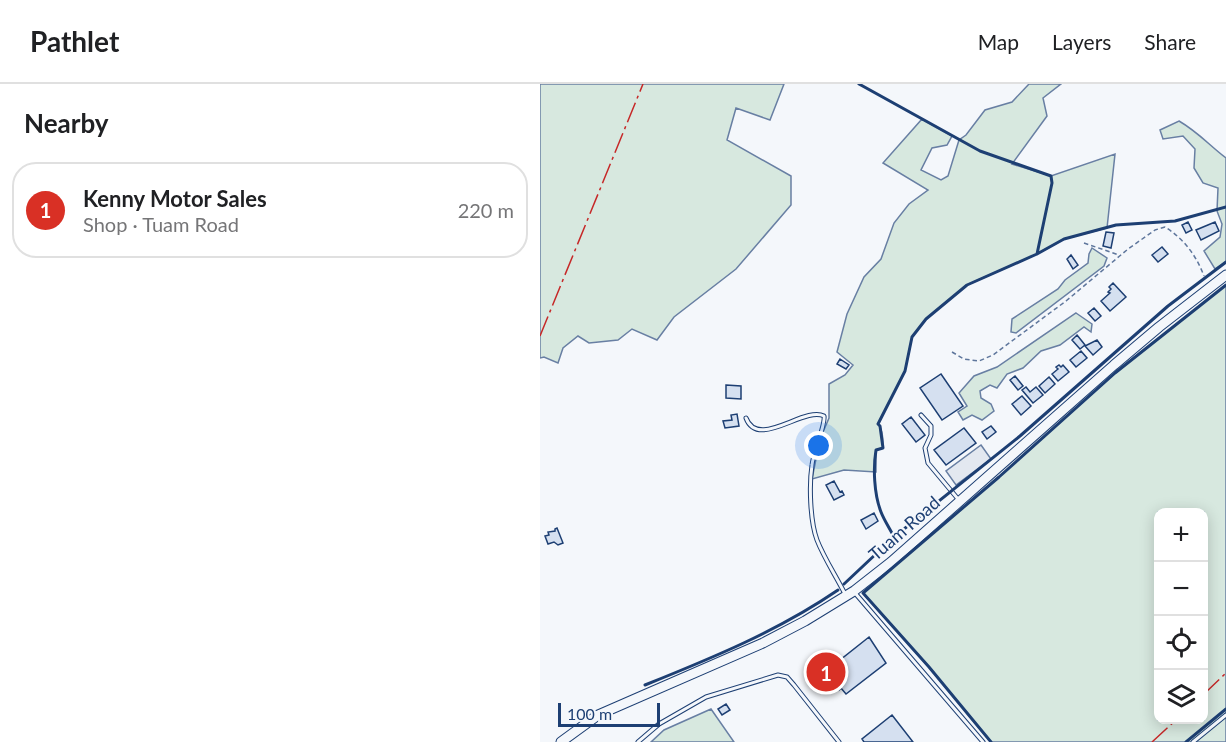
<!DOCTYPE html>
<meta charset="utf-8">
<style>
:root{--surface:#fff;--page:#f2f2f2;--text:#202124;--muted:#757577;--line:#e0e0e0;--accent:#d93025}
body{margin:0;font-family:Lato,sans-serif;background:var(--page);color:var(--text)}
.controls{position:absolute;right:18px;bottom:18px;display:grid;overflow:hidden;border-radius:12px;box-shadow:0 3px 15px #0003}
.controls button{width:54px;height:54px;display:grid;place-items:center;padding:0;border:0;border-bottom:2px solid var(--line);background:var(--surface);color:var(--text);font:30px sans-serif}
.scale{position:absolute;left:18px;bottom:15px;width:102px;box-sizing:border-box;padding-left:6px;border:3px solid #1d3f73;border-top:0;font-size:16px;line-height:21px;white-space:nowrap;color:#1d3f73;-webkit-text-stroke:4px #f4f7fb;paint-order:stroke}
.you{position:absolute;left:279px;top:362px;width:21px;height:21px;margin:-15px;border:4px solid #fff;border-radius:50%;background:#1a73e8;box-shadow:0 0 0 9px #1a73e833}
.badge{display:grid;place-items:center;width:39px;height:39px;border-radius:50%;background:var(--accent);color:#fff;font-size:20px;font-weight:700}
.pin{position:absolute;translate:-50% -50%;border:3px solid #fff;box-shadow:0 2px 6px #0006}
.list{margin:0;padding:0;list-style:none}
h2{display:flex;justify-content:space-between;align-items:center;height:78px;margin:0;padding:0 24px;font-size:26px}
h2 small{font-size:20px;font-weight:400;color:var(--muted)}
.list li{display:grid;grid-template-columns:39px 1fr auto;gap:18px;align-items:center;box-sizing:border-box;height:96px;margin:0 12px 12px;padding:0 12px;border:2px solid var(--line);border-radius:24px}
.list b{display:block;font-size:22px;white-space:nowrap}
.list p{margin:0;font-size:20px;white-space:nowrap;color:var(--muted)}
.list em{font-size:20px;font-style:normal;color:var(--muted)}
.icon{flex:none;width:33px;height:33px;fill:none;stroke:currentColor;stroke-width:2;stroke-linecap:round;stroke-linejoin:round}
.map{position:relative;flex:none;width:686px;height:658px;overflow:hidden}
header{display:flex;align-items:center;gap:36px;box-sizing:border-box;height:84px;padding:0 30px;background:var(--surface);border-bottom:2px solid var(--line)}
header strong{font-size:28px}
nav{display:flex;gap:33px;margin-inline-start:auto;font-size:21px}
main{display:flex}
aside{flex:1;background:var(--surface)}
.map>svg:first-child{display:block}
</style>
<header>
<strong>Pathlet</strong>
<nav><a>Map</a><a>Layers</a><a>Share</a></nav>
</header>
<main>
<aside>
<h2>Nearby<small></small></h2>
<ul class="list">
<li><span class="badge">1</span><div><b>Kenny Motor Sales</b><p>Shop · Tuam Road</p></div><em>220 m</em></li>
</ul>
</aside>
<div class="map">
<svg width="686" height="658" viewBox="0 0 686 658">
<rect width="100%" height="100%" fill="#f4f7fb"/>
<path fill="#d7e8df" stroke="#687fa3" stroke-width="1.5" fill-rule="evenodd" d="M 0,0 L 244,0 L 230,36 L 196,24 L 187,56 L 251,92 L 251,121 L 196,185 L 134,233 L 117,256 L 92,245 L 78,256 L 49,259 L 38,252 L 23,264 L 18,279 L 4,273 L 0,274 Z
M 489,0 L 521,0 L 503,14 L 507,32 L 472,80 L 511,92 L 575,70 L 567,144 L 524,155 L 497,170 L 427,201 L 386,235 L 372,253 L 365,287 L 338,340 C 343,346 343,356 343,364 L 336,366 L 336,388 L 304,386 L 272,395 L 280,355 L 289,334 L 289,300 L 305,291 L 313,281 L 297,268 L 307,230 L 324,193 L 341,175 L 354,139 L 369,120 L 388,106 L 343,79 L 382,35 L 412,52 L 407,61 L 392,64 L 381,86 L 401,96 L 408,92 L 419,56 L 426,51 L 445,26 L 472,18 Z
M 639,37 C 658,48 669,61 686,74 L 686,178 L 675,185 L 664,167 L 680,153 L 682,140 L 677,127 L 678,104 L 663,99 L 654,84 L 655,65 L 643,52 L 623,55 L 620,46 Z
M 552,164 L 567,174 L 564,182 L 476,249 L 471,248 L 472,235 L 518,205 L 525,196 L 548,179 L 549,170 Z
M 686,201 L 686,658 L 451,658 L 389,583 L 323,509 L 459,393 L 575,289 ZM 618,428 L 664,428 L 664,636 L 618,636 Z
M 536,229 L 552,240 L 551,248 L 544,243 L 520,261 L 501,267 L 483,284 L 467,290 L 457,304 L 450,301 L 440,307 L 441,314 L 451,320 L 454,327 L 442,336 L 432,331 L 423,336 L 418,328 L 427,322 L 419,309 L 434,292 L 457,283 Z
M 171,625 L 194,658 L 111,658 L 124,646 Z"/>
<path fill="#e3e8f0" stroke="#687fa3" stroke-width="1.5" d="M 441,361 L 451,375 L 416,401 L 406,387 Z"/>
<path fill="#d5e0f0" stroke="#1d3f73" stroke-width="1.5" d="M 648,138 L 652,146 L 646,149 L 642,141 Z
M 675,138 L 679,147 L 661,156 L 656,146 Z
M 566,148 L 574,149 L 571,164 L 563,162 Z
M 622,163 L 628,170 L 618,178 L 612,171 Z
M 531,171 L 538,181 L 533,185 L 527,175 Z
M 573,199 L 586,213 L 570,227 L 561,217 L 570,209 L 568,208 L 571,205 L 569,203 Z
M 554,224 L 561,232 L 555,237 L 548,229 Z
M 537,251 L 545,261 L 540,265 L 532,256 Z
M 557,256 L 562,263 L 553,271 L 545,262 Z
M 541,267 L 547,274 L 536,283 L 530,276 Z
M 300,275 L 309,281 L 306,285 L 297,280 Z
M 519,281 L 521,283 L 523,281 L 529,288 L 518,297 L 512,290 L 518,285 L 516,283 Z
M 401,290 L 423,322 L 402,336 L 380,304 Z
M 475,292 L 483,302 L 478,306 L 470,296 Z
M 509,293 L 515,300 L 505,309 L 499,302 Z
M 186,301 L 201,302 L 201,315 L 186,314 Z
M 486,303 L 490,308 L 496,303 L 503,311 L 493,319 L 482,306 Z
M 482,312 L 491,322 L 481,331 L 472,320 Z
M 197,330 L 199,342 L 185,344 L 183,337 L 192,336 L 191,331 Z
M 371,333 L 385,351 L 376,358 L 362,340 Z
M 451,342 L 456,348 L 447,355 L 442,348 Z
M 424,344 L 436,359 L 406,381 L 394,366 Z
M 294,397 L 300,408 L 302,407 L 304,411 L 294,416 L 286,401 Z
M 334,429 L 338,437 L 326,445 L 321,436 Z
M 17,444 L 23,459 L 18,461 L 14,458 L 8,460 L 5,452 L 9,451 L 8,448 L 15,447 L 15,445 Z
M 329,553 L 346,579 L 306,610 L 301,604 L 299,606 L 285,588 Z
M 186,620 L 190,626 L 182,631 L 178,625 Z
M 352,631 L 373,658 L 324,658 L 322,655 Z"/>
<g fill="none" stroke-linecap="round" stroke-linejoin="round">
<g stroke="#1d3f73" stroke-width="5">
<path id="service" d="M 381,331 L 391,342 L 391,351 L 385,364 L 388,379 L 418,415
M 206,334 C 218,366 264,322 284,332 C 286,340 273,369 272,381 C 269,401 270,437 277,456 C 284,474 296,492 305,510
M 315,509 L 443,658
M 98,658 L 119,640 L 166,613 L 238,591 L 247,593 L 254,601 L 299,658
M 653,658 L 686,631"/>
</g>
<g stroke="#1d3f73" stroke-width="11">
<path id="primary" d="M 21,658 L 58,631 L 223,559 L 265,537 L 314,507 L 351,478 L 574,281 L 619,243 L 686,191"/>
</g>
<path stroke="#5e769c" stroke-width="1.5" stroke-dasharray="4.5 3" stroke-linecap="butt" d="M 544,159 L 579,171
M 412,268 L 424,275 L 439,277 L 453,271 L 526,217 L 588,165 L 615,146 L 625,143 C 644,155 656,171 664,192"/>
<use href="#service" stroke="#f4f7fb" stroke-width="3"/>
<use href="#primary" stroke="#f4f7fb" stroke-width="9"/>
<path stroke="#1d3f73" stroke-width="3" d="M 319,0 L 440,67 L 511,92 L 512,99 L 497,170
M 354,453 C 350,445 344,436 341,428 C 334,410 333,384 336,366 L 343,364 L 340,342 L 338,340 L 365,287 L 372,253 L 386,235 L 427,201 L 497,170 L 524,155 L 576,141 L 635,137 L 686,123
M 304,500 L 354,453 L 480,352 L 628,222 L 686,178
M 105,601 C 172,574 238,547 298,506
M 451,658 L 389,583 L 323,509 L 459,393 L 575,289 L 686,201
M 646,658 L 686,625"/>
<path stroke="#c62828" stroke-width="1.5" stroke-dasharray="21 4.5 3 4.5" stroke-linecap="butt" d="M 0,252 L 103,0
M 664,610 L 686,589
M 612,658 L 636,636"/>
</g>
<g text-anchor="middle" dominant-baseline="central" stroke-width="4.5" stroke-linejoin="round" paint-order="stroke">
<g font-size="18" fill="#1d3f73" stroke="#f4f7fb">
<text transform="translate(364 444) rotate(-41)">Tuam Road</text>
</g>
</g>
</svg>
<div class="controls">
<button>+</button>
<button>−</button>
<button><svg class="icon" aria-label="locate" viewBox="0 0 24 24"><circle cx="12" cy="12" r="6"/><path d="M12 2v4M12 18v4M2 12h4M18 12h4"/></svg></button>
<button><svg class="icon" aria-label="layers" viewBox="0 0 24 24"><path d="M12 4l9 5-9 5-9-5zM3 14l9 5 9-5"/></svg></button>
</div>
<div class="scale">100 m</div>
<div class="you"></div>
<div class="pin badge" style="left:286px;top:588px">1</div>
</div>
</main>
